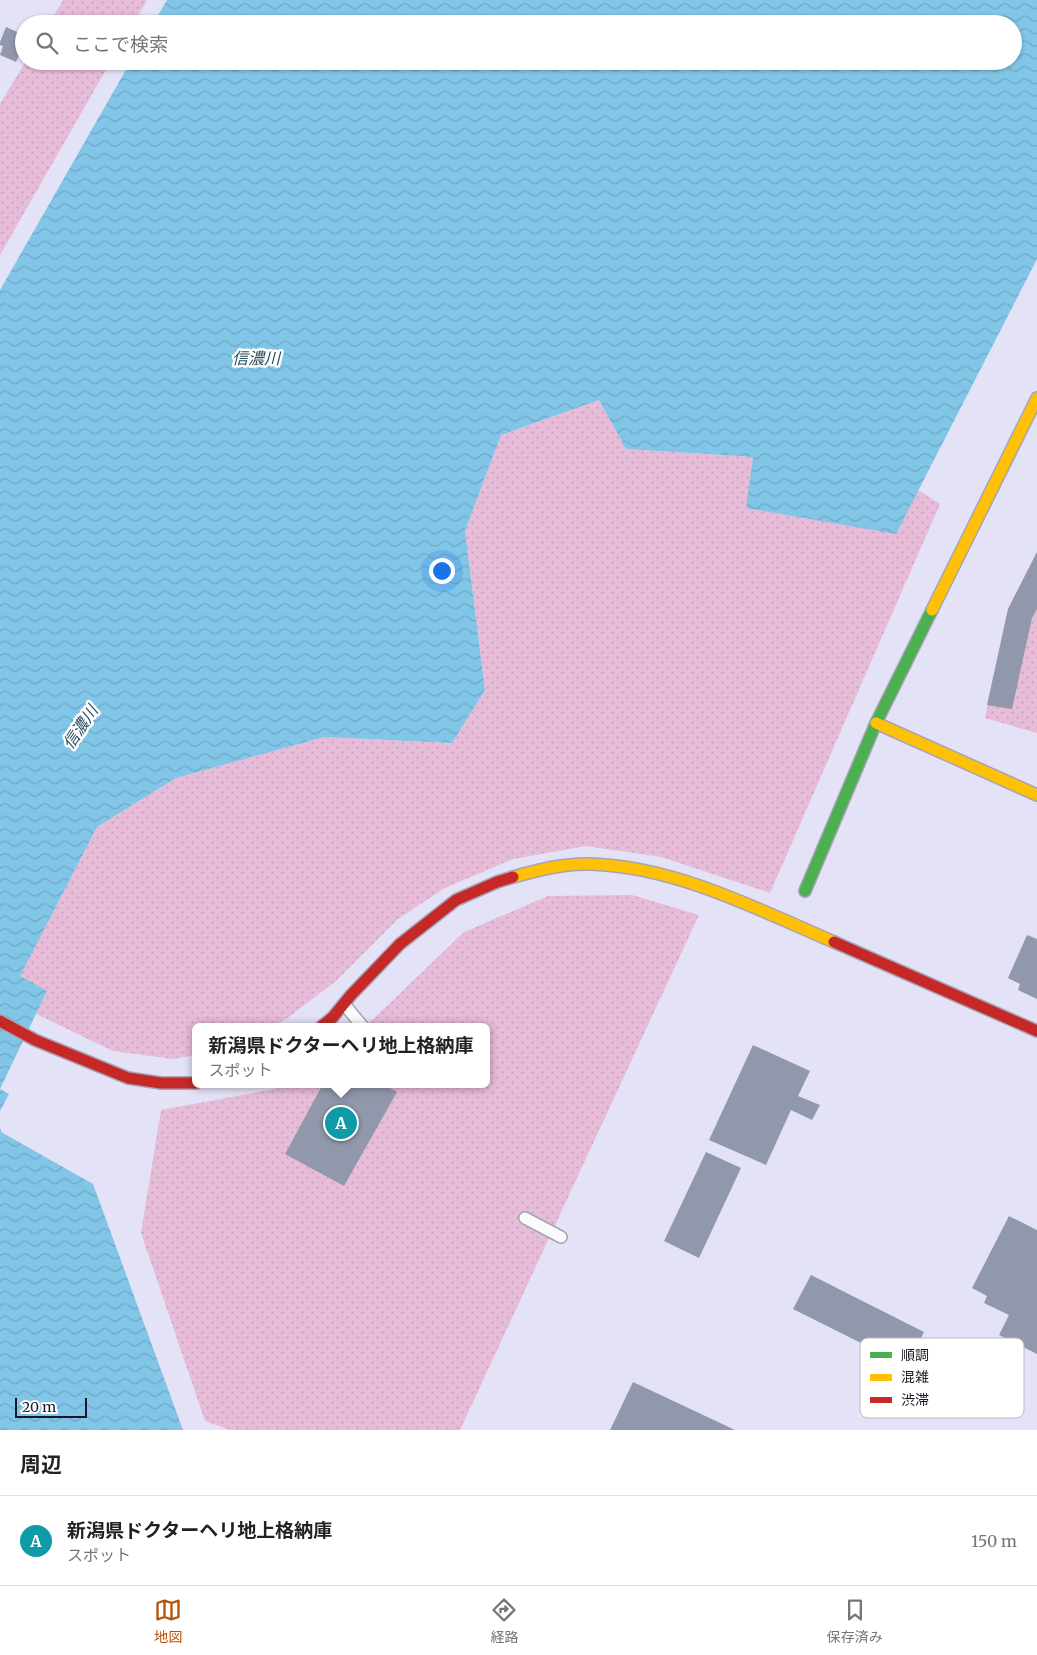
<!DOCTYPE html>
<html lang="ja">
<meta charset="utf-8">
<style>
:root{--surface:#fff;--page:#f6f6f6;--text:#222;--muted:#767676;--line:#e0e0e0;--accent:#b45309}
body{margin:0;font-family:Merriweather,"Noto Sans JP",serif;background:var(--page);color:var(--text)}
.scale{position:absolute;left:15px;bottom:12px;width:72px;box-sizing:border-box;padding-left:5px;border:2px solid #1a1825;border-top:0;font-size:14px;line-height:18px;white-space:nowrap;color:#1a1825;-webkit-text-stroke:4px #fff;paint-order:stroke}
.you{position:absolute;left:441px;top:570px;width:18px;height:18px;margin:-12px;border:4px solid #fff;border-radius:50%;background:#1a73e8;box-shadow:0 0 0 8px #1a73e833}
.badge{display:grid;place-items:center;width:32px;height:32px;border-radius:50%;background:var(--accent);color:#fff;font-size:16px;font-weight:700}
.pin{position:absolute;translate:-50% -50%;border:2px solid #fff;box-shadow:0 1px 5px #0006}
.popup{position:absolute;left:192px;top:1023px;width:298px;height:65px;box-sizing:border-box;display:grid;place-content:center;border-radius:8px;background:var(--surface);filter:drop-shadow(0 1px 4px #0005);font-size:16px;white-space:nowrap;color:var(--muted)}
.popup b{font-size:19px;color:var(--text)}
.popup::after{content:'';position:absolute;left:50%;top:100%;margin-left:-10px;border:10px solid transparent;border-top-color:var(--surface)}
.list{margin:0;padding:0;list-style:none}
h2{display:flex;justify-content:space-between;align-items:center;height:65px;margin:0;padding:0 20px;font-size:21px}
h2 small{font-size:16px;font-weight:400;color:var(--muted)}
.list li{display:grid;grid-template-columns:32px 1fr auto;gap:15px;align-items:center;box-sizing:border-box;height:90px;padding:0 20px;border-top:1px solid var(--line)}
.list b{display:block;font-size:19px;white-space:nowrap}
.list p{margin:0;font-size:16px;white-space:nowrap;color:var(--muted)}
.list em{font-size:16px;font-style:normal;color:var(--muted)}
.icon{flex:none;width:28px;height:28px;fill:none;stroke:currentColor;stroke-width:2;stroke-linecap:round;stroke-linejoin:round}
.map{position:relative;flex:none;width:1037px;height:1430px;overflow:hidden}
.search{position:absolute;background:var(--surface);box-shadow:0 1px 4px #0004;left:15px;right:15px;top:15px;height:55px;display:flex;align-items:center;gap:12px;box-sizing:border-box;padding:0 18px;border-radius:28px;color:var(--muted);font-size:19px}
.sheet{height:155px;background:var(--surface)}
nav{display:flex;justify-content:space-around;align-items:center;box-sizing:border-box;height:70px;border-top:1px solid var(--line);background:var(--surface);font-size:14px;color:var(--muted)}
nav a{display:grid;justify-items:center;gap:2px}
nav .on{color:var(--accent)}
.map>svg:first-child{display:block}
</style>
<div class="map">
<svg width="1037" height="1430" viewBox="0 0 1037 1430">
<defs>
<pattern id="grass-dots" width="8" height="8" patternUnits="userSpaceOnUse" patternTransform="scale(1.25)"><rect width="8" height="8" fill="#e7bcd8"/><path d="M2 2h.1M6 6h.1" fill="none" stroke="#c6a1b9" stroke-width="1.8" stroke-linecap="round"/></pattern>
<pattern id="water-waves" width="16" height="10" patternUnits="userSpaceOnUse" patternTransform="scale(1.25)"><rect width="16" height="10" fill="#81c5e7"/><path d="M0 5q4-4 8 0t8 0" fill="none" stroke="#6fa8c6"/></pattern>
</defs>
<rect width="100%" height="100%" fill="#e4e2f6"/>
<path fill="url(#grass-dots)" d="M 63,0 L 147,0 L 133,24 L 49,24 Z
M 26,61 L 111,61 L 0,255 L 0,104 Z
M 599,400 L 626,449 L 753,457 L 747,508 L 896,533 L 918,490 L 940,504 L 770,893 L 661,857 L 586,846 L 513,859 L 445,888 L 398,919 L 336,981 L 286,1019 L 271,1027 L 196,1027 L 196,1055 L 173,1059 L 113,1051 L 36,1014 L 47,991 L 19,976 L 97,827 L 176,778 L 324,737 L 452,743 L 485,690 L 465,531 L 501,435 Z
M 1037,552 L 1037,733 L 985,718 L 1008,609 Z
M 632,895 L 699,915 L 460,1430 L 230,1430 L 205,1421 L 141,1233 L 161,1110 L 275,1089 L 284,1084 L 486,1084 L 486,1027 L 365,1027 L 464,932 L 548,896 Z"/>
<path fill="url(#water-waves)" d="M 167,0 L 1037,0 L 1037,259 L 896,534 L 746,508 L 753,457 L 626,449 L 599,400 L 501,435 L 465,531 L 485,690 L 452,743 L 324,737 L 176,778 L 97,827 L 20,976 L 47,991 L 0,1089 L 9,1094 L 0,1111 L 0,290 L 131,61 L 1013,61 L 1013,24 L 153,24 Z
M 0,1127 L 1,1132 L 93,1184 L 183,1430 L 0,1430 Z"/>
<path fill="#9298ac" d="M 6,27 L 24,35 L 24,54 L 20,53 L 16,62 L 0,55 L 3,46 L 0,45 L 0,42 Z
M 1037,552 L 1037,609 L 1032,618 L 1012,709 L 987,705 L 1008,609 Z
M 1027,935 L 1037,939 L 1037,999 L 1018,990 L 1020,984 L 1008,978 Z
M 753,1045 L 810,1071 L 798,1096 L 820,1105 L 812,1120 L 791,1110 L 766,1165 L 709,1140 Z
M 323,1084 L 383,1084 L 397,1092 L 344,1186 L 285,1154 Z
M 706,1152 L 741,1168 L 699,1258 L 664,1241 Z
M 1009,1216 L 1037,1230 L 1037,1354 L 999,1335 L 1009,1315 L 984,1303 L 987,1296 L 972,1288 Z
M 811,1275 L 924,1332 L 907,1366 L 793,1309 Z
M 633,1382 L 735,1430 L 610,1430 Z"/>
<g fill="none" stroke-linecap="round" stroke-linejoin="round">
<g stroke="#a6a4b4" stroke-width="14">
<path id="lane" d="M 344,1004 L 363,1027
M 525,1218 L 561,1237"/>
</g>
<g stroke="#a6a4b4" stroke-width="14">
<path id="fast" d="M 805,891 L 876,723 L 932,610"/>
</g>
<g stroke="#a6a4b4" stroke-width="14">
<path id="slow" d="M 932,610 L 1037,398
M 876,723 L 1037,795
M 513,877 C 538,870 565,863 591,864 C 677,867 757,909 834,942"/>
</g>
<g stroke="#a6a4b4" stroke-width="14">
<path id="jam" d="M 834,942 L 1037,1031
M 0,1021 L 35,1040 L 128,1078 L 161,1083 L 196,1083
M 321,1027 L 333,1017 L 351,995 L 400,944 L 456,900 L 497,882 L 513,877"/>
</g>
<use href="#lane" stroke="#fbfbfe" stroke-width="11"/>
<use href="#fast" stroke="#4caf50" stroke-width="11"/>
<use href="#slow" stroke="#ffc107" stroke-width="11"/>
<use href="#jam" stroke="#c62828" stroke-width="11"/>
</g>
<g text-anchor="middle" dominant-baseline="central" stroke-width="5" stroke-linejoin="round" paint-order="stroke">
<g font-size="16" font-style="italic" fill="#244d5f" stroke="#fff">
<text x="256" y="358">信濃川</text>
<text transform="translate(80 727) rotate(-56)">信濃川</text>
</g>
</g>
<rect x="860" y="1338" width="164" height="80" rx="8" fill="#fff" stroke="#bababe" stroke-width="1"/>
<rect x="870" y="1352" width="22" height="6" fill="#4caf50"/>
<rect x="870" y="1374" width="22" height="7" fill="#ffc107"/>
<rect x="870" y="1397" width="22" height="6" fill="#c62828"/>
<g font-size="14" fill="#1a1825">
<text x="901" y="1360">順調</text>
<text x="901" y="1382">混雑</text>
<text x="901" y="1405">渋滞</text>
</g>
</svg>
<div class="scale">20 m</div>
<div class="you"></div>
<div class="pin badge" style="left:341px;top:1123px;background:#0f9aa8">A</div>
<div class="popup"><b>新潟県ドクターヘリ地上格納庫</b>スポット</div>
<div class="search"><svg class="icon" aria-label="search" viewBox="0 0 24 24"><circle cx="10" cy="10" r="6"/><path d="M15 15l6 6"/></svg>ここで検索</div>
</div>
<section class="sheet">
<h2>周辺<small></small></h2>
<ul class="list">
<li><span class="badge" style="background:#0f9aa8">A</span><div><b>新潟県ドクターヘリ地上格納庫</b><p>スポット</p></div><em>150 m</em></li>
</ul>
</section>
<nav>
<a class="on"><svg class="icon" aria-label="map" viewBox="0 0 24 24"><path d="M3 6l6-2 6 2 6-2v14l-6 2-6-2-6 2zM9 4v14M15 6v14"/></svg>地図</a>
<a><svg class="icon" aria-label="directions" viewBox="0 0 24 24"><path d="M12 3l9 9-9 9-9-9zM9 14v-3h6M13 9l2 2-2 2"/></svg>経路</a>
<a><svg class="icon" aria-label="saved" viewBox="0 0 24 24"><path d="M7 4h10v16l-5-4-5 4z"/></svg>保存済み</a>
</nav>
